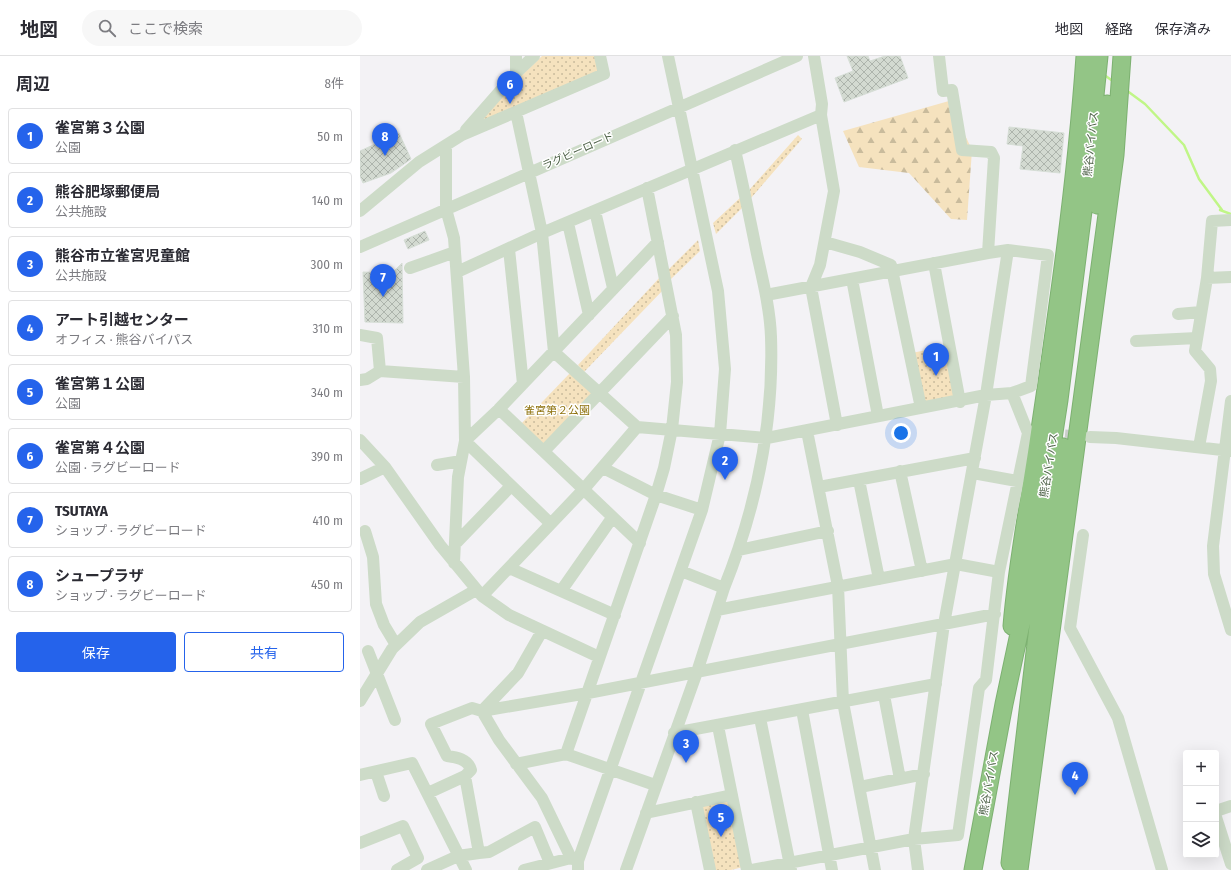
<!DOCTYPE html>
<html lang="ja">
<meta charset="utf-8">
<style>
:root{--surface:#fff;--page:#f7f7f7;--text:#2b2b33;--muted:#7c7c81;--line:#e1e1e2;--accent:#2563eb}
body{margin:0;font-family:"Fira Sans Condensed","Noto Sans JP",sans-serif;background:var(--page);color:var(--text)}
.controls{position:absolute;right:12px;bottom:12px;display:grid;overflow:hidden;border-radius:4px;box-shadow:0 4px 16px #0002}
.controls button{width:36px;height:36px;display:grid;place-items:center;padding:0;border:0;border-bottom:1px solid var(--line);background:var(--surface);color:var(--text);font:20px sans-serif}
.you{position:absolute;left:541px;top:377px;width:14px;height:14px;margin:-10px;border:3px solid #fff;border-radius:50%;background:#1a73e8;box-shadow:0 0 0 6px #1a73e833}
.badge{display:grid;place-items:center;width:26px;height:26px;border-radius:50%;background:var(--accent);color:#fff;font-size:13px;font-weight:700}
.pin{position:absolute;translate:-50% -33px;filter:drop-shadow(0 1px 2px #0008)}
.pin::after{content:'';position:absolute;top:21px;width:14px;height:12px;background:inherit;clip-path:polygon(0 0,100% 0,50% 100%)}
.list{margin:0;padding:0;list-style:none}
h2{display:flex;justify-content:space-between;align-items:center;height:52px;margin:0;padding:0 16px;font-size:17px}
h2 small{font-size:13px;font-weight:400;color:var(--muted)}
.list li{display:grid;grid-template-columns:26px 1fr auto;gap:12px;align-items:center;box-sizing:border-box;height:56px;margin:0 8px 8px;padding:0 8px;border:1px solid var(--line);border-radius:4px}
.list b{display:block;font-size:15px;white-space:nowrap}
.list p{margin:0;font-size:13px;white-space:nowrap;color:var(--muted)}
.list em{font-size:13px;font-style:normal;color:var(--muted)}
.actions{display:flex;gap:8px;padding:12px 16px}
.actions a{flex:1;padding:9px 0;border:1px solid var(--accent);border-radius:4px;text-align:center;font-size:14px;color:var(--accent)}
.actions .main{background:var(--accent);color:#fff}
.icon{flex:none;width:22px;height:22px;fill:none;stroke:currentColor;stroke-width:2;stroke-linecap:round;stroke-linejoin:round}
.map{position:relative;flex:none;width:871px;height:814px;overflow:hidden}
header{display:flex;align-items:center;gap:24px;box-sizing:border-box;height:56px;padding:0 20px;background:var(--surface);border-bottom:1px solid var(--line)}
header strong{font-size:19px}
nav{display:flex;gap:22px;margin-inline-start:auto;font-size:14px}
.search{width:280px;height:36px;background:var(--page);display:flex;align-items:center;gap:10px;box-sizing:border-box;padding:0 14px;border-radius:22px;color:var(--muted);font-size:15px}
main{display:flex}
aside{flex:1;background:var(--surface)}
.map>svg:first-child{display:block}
</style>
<header>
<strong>地図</strong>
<div class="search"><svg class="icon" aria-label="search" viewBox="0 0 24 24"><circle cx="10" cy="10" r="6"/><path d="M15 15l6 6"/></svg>ここで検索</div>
<nav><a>地図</a><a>経路</a><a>保存済み</a></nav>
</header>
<main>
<aside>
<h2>周辺<small>8件</small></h2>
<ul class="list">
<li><span class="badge">1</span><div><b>雀宮第３公園</b><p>公園</p></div><em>50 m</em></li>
<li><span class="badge">2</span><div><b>熊谷肥塚郵便局</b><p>公共施設</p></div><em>140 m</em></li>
<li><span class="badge">3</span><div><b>熊谷市立雀宮児童館</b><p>公共施設</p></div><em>300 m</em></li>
<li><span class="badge">4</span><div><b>アート引越センター</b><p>オフィス · 熊谷バイパス</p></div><em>310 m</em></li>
<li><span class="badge">5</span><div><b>雀宮第１公園</b><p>公園</p></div><em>340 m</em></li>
<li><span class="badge">6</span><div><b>雀宮第４公園</b><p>公園 · ラグビーロード</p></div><em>390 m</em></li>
<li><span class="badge">7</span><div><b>TSUTAYA</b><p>ショップ · ラグビーロード</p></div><em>410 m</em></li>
<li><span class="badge">8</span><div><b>シュープラザ</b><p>ショップ · ラグビーロード</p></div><em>450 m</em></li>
</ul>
<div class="actions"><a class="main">保存</a><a>共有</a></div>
</aside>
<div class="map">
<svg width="871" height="814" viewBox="0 0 871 814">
<defs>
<pattern id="forest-firs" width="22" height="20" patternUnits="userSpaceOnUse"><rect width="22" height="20" fill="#f5e2be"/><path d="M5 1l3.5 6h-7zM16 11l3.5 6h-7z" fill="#c9bb9c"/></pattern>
<pattern id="park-dots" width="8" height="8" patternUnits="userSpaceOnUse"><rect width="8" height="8" fill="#f5e2be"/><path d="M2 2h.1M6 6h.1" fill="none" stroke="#c9bb9c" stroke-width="1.8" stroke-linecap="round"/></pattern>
<pattern id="building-cross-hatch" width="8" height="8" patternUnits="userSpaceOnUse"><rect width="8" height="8" fill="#d3dad1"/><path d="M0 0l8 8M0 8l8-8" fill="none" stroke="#adb4ac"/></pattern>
</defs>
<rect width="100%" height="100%" fill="#f3f2f5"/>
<path fill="url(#forest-firs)" d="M 589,45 L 612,94 L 607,164 L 591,163 L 549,117 L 499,111 L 483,75 Z"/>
<path fill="url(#park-dots)" d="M 182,0 L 236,0 L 239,16 L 116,69 L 154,27 Z
M 438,79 L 442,83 L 391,142 L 390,133 Z
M 381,141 L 384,150 L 356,178 L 353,167 Z
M 338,184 L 340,195 L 311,223 L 308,214 Z
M 302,219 L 305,232 L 224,316 L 218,309 Z
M 590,289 L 600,343 L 563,349 L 552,297 Z
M 211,316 L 234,339 L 185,390 L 160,369 Z
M 369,743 L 383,811 L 371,814 L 350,814 L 339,750 Z"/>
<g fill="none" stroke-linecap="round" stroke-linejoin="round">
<path stroke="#c0f687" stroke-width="2.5" d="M 743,18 L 754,26
M 766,34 L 785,48 L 824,89 L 839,123 L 862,154 L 860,154 L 871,158"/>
</g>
<path fill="url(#building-cross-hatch)" stroke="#d6ded6" d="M 487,0 L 508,0 L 510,5 L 525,0 L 540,0 L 548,22 L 484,46 L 475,22 L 493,15 Z
M 649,71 L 704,77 L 700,117 L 660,113 L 663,90 L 647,88 Z
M 39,77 L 51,103 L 31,117 L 3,127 L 0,120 L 0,95 Z
M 65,175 L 69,184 L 48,193 L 44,184 Z
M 42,207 L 43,267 L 5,266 L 3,216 L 32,217 Z"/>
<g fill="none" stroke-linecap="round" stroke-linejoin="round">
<path stroke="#caceca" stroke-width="12" stroke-dasharray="12 6" stroke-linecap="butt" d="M 687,378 L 725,381"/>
<g stroke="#7db171" stroke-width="19">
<path id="highway" d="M 737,149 L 747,48
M 652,570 C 657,508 669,448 678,387 C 697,259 716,130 725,0
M 650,807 L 680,554 L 703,391
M 613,814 L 644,648 L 673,512 L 699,344 L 724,147 L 739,0
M 659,814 L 755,99 L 762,0"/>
</g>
<path stroke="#cddbc8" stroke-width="12" d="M 156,0 L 156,17
M 454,0 L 462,48 L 461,59 L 474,135 L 460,209 L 451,231 L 477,369
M 579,0 L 583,35 L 592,34 L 602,94 L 631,96 L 634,102 L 628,197
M 156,56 L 182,177 L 194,296 L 277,371 L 407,382 L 626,339 L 652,337 L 671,330 L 688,199 L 648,194 L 628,197 L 406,239
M 106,74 L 156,17 L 174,0
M 86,89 L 86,153 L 94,182 L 104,321 L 105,385 L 98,421 L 94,507
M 287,132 L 316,279 L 317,326 L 312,373 L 304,412 L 296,439 L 206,698 L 295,729
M 0,155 L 59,106 L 102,79 L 244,18 L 240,0
M 235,155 L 253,232
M 208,167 L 229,259
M 465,186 L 500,196 L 531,209 L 561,352
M 0,191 L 437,0
M 149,193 L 163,328
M 574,207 L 600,346
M 50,212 L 95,196
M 97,216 L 182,177 L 461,59
M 847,222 L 871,221
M 492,223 L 518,360
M 818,258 L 841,256
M 0,279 L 17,282 L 20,315 L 7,323 L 0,324
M 776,285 L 837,282
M 20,315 L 104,321
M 871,345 L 853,490 L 854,518 L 871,574
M 139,353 L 280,487
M 447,375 L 478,530 L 483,646 L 515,814
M 730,381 L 756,382 L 871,395
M 0,384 L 25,411 L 80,489 L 122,540 L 149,559 L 239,601
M 105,385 L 139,353 L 298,186
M 105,385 L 190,467
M 839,391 L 851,325 L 850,313 L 835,295 L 847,222 L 852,165 L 871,164
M 184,395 L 313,260
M 77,409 L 101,405
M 243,412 L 296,439 L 342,454
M 540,415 L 562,515
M 613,417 L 657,425
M 0,423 L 25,411
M 499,424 L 519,523
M 459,431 L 615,402
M 5,475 L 13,501 L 16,548 L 24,569 L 36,589
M 723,479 L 710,572 L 758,662 L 802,814
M 97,486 L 151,430
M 379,494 L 468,475
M 149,512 L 255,559
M 364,532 C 396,452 414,368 411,281 C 410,253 403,225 397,198 C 390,163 383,129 375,94
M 201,535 L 252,462
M 122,540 L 223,434 L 277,371
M 357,554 L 596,508 L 639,516
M 8,595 L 35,664
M 524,639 L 540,723
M 0,645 L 32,593 L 60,566 L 116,534
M 442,654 L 472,814
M 122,655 L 139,684 L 182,742 L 211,802
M 122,655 L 158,617 L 182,575
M 400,662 L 431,814
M 358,670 L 387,814
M 314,677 L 576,628
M 156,708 L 206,698
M 16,716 L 24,740
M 0,719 L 52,707 L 106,814
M 500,731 L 564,718
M 68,737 L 105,720
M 336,746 L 350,814
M 856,755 L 871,750
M 286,757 L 372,739
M 856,761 L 871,808
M 0,787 L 43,770 L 58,802 L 37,814
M 119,797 L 129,796 L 175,771 L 190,807
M 67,814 L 98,800 L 119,797 L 105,720 L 111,714 C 108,703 96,701 87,700 L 71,668 L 112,652 L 122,655 L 228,637 L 635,558
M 164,814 L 211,802 L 217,805
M 218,814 L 218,805 L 342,454 L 360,378 L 365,313 L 358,235 L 308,0
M 266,814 L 337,616 L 364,532 L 321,515
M 392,814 L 554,783 L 598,779 L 619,632 L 626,624 L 639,516 L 668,377 L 652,337
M 558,814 L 554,783 L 584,568 L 626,339 L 648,194"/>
<use href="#highway" stroke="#93c586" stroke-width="17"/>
</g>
<g text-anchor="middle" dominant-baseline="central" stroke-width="3" stroke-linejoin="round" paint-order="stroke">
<g font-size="11" fill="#4e6248" stroke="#fff">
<text transform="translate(731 88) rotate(-84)">熊谷バイパス</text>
<text transform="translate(218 95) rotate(-24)">ラグビーロード</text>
<text transform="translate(689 409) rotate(-81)">熊谷バイパス</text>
<text transform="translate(629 727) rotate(-80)">熊谷バイパス</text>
</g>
<g font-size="11" fill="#8e720e" stroke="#fff">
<text x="197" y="354">雀宮第２公園</text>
</g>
</g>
</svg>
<div class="controls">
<button>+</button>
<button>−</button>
<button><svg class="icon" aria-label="layers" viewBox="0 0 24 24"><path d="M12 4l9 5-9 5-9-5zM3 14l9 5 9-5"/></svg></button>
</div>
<div class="you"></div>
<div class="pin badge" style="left:576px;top:320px">1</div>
<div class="pin badge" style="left:365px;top:424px">2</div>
<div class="pin badge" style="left:326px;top:707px">3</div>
<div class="pin badge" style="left:715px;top:739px">4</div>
<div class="pin badge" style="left:361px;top:781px">5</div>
<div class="pin badge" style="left:150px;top:48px">6</div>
<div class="pin badge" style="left:23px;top:241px">7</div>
<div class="pin badge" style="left:25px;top:100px">8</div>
</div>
</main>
